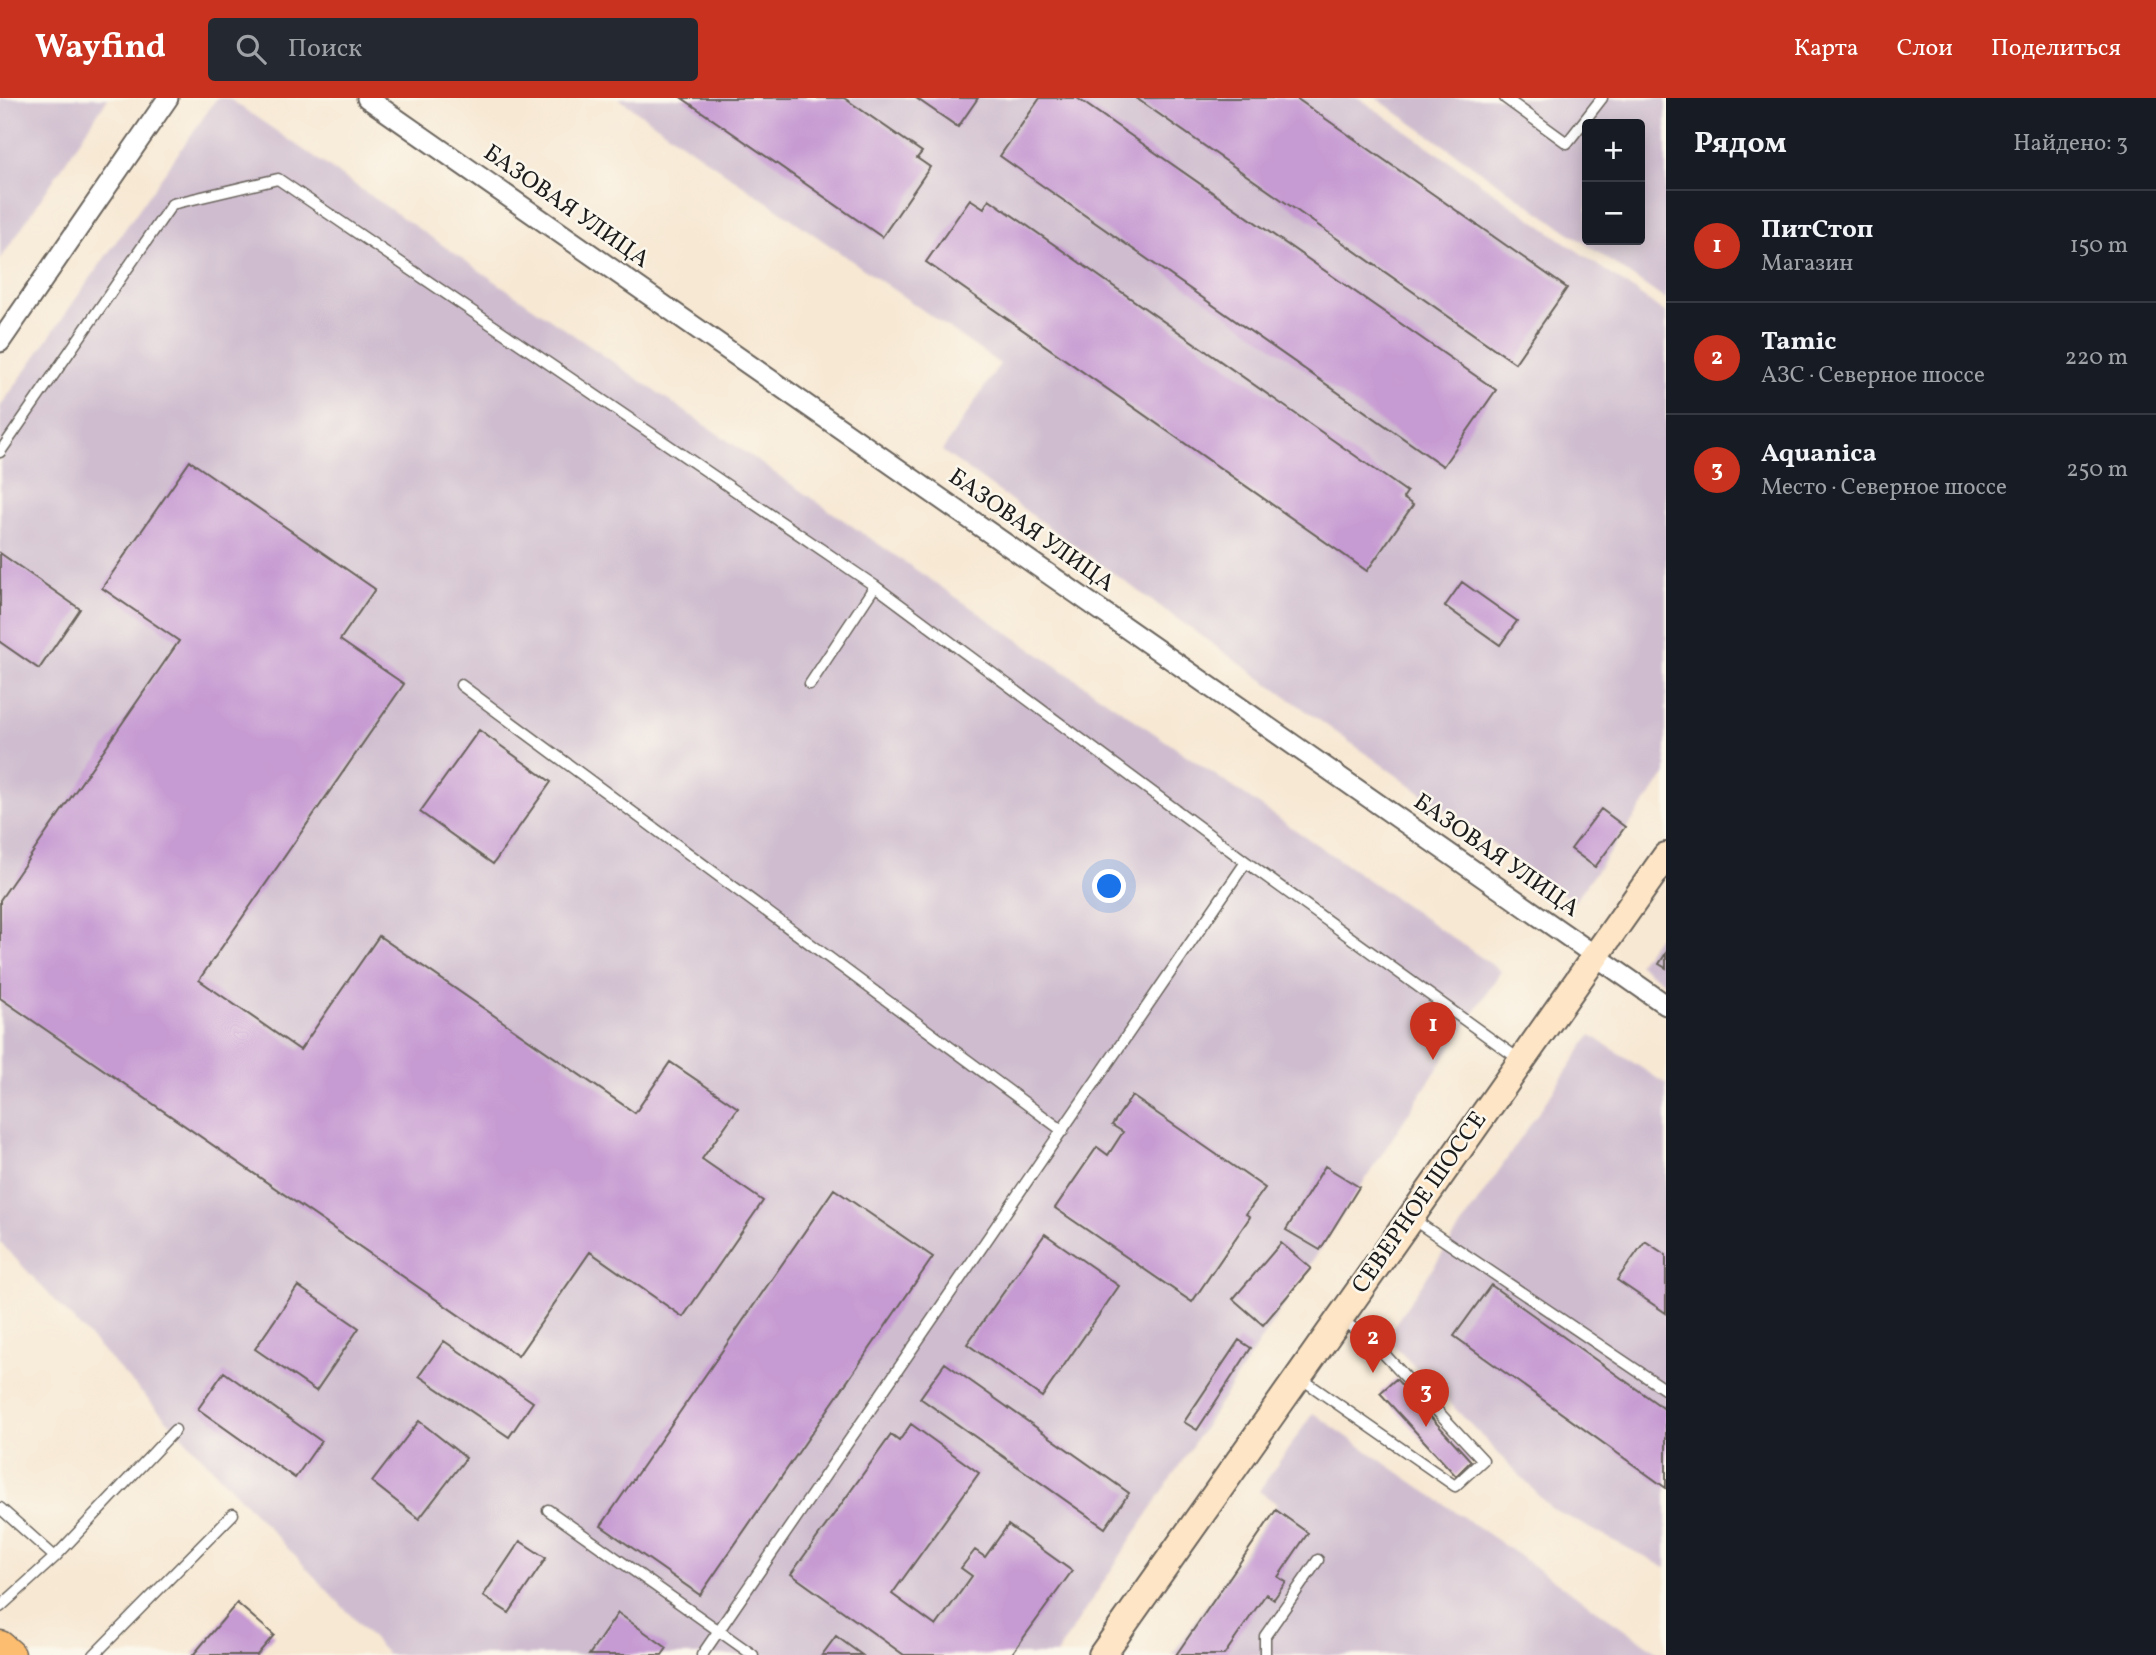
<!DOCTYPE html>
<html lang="ru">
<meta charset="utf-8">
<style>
:root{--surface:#171b24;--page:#242831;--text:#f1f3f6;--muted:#9ea1a6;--line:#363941;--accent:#c8321e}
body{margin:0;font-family:Vollkorn,serif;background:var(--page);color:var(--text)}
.controls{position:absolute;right:21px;top:21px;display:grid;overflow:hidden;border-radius:7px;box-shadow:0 4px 18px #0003}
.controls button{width:63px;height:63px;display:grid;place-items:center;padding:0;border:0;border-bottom:2px solid var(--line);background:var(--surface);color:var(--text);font:35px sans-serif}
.you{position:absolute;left:1110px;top:789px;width:24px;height:24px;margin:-18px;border:5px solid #fff;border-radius:50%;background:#1a73e8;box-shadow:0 0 0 10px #1a73e833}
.badge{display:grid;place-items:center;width:46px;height:46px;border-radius:50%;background:var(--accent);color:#fff;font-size:23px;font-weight:700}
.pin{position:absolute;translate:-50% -58px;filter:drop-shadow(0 2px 4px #0008)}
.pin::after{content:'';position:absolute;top:37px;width:24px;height:21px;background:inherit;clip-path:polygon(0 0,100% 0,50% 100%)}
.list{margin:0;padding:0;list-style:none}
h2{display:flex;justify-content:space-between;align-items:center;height:91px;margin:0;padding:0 28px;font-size:30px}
h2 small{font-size:23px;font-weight:400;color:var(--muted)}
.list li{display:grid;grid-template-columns:46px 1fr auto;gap:21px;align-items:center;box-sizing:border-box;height:112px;padding:0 28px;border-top:2px solid var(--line)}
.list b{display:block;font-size:26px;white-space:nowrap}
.list p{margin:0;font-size:23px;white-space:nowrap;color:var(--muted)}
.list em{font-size:23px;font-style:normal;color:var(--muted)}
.icon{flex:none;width:38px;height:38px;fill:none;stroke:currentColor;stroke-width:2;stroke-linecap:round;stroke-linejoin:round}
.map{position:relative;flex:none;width:1666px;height:1557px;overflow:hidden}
header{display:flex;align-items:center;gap:42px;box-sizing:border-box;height:98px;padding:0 35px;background:var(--accent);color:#fff}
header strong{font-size:33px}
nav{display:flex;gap:38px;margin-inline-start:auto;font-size:24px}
.search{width:490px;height:63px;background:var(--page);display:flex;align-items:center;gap:18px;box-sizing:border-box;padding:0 24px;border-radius:7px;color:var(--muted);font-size:26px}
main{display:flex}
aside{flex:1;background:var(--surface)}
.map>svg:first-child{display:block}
</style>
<header>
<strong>Wayfind</strong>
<div class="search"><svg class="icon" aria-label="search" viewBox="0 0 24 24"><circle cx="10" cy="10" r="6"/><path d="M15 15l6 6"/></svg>Поиск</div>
<nav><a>Карта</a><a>Слои</a><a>Поделиться</a></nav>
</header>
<main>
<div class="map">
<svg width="1666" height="1557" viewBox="0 0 1666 1557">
<rect width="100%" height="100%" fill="#fbf7ec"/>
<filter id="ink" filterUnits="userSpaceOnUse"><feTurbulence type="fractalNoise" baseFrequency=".0143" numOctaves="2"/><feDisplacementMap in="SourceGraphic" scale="14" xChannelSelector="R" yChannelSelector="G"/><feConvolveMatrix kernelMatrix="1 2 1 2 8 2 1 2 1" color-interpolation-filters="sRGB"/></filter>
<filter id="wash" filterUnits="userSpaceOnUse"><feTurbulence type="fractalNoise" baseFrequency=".00686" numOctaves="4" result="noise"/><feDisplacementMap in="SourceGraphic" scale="28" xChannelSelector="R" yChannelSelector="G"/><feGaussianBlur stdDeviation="1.57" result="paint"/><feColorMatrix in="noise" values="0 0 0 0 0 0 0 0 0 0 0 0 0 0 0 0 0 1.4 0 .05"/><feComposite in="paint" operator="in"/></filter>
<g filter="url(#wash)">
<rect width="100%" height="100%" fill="#f7e8d3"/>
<path fill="#cfbdcf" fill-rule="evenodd" d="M 0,0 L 108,0 L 0,162 Z
M 217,0 L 228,0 L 1501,873 L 1056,1557 L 388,1557 L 0,1144 L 0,309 Z
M 618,0 L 1359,0 L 1666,215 L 1666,676 L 1574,804 L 942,353 L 1000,266 Z
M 1376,0 L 1666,0 L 1666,202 ZM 1587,26 L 1640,26 L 1640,142 L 1587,142 Z
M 1666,827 L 1666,886 L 1638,866 Z
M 1591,937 L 1666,986 L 1666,1470 L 1551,1410 L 1386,1239 Z
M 1313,1315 L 1662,1557 L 1172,1557 L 1277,1406 L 1259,1393 Z"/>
<g id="blocks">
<path fill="#c69ad2" d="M 682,0 L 844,0 L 922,54 L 917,60 L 930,69 L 882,139 Z
M 916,0 L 978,0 L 958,29 Z
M 1040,0 L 1077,0 L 1496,292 L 1443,368 L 1000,58 Z
M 1136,0 L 1296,0 L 1567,190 L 1515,265 Z
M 970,101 L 984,110 L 989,101 L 1407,394 L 1403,400 L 1413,407 L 1367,473 L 926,164 Z
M 190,363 L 375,491 L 340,542 L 404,586 L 199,882 L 300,952 L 379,838 L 635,1015 L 670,964 L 738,1010 L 702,1061 L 763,1103 L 683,1219 L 590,1154 L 518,1258 L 0,900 L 0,802 L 179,543 L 102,490 Z
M 0,455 L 80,511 L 39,571 L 0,544 Z
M 1462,484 L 1517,523 L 1500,547 L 1445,508 Z
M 479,632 L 551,684 L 493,766 L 420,714 Z
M 1601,711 L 1625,729 L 1595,769 L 1571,751 Z
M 1666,855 L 1666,870 L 1659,866 Z
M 1132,998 L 1265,1090 L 1246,1116 L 1250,1119 L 1192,1204 L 1055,1110 L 1097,1049 L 1108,1057 L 1123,1034 L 1112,1027 Z
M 1325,1068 L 1359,1089 L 1320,1152 L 1286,1132 Z
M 834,1091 L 933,1159 L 700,1497 L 601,1428 Z
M 1045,1136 L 1119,1188 L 1042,1299 L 967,1246 Z
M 1645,1143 L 1666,1157 L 1666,1215 L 1617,1182 Z
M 1281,1145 L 1311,1170 L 1263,1227 L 1233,1201 Z
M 1491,1187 L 1666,1312 L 1666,1390 L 1454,1238 Z
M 298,1188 L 359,1230 L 316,1293 L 255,1251 Z
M 1239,1242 L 1251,1250 L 1197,1332 L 1184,1324 Z
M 444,1243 L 533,1304 L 509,1339 L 419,1278 Z
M 945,1265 L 1129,1395 L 1105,1430 L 920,1300 Z
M 224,1274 L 321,1343 L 295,1380 L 198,1311 Z
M 1396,1281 L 1471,1363 L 1456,1378 L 1380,1295 Z
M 419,1323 L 466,1360 L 419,1421 L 372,1384 Z
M 911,1326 L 979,1375 L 892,1496 L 936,1528 L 972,1478 L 961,1470 L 975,1452 L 985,1459 L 1008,1427 L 1072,1473 L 1011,1557 L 904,1557 L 791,1476 L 891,1337 L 899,1343 Z
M 1276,1412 L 1308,1435 L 1278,1479 L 1286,1484 L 1274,1501 L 1266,1496 L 1224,1557 L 1176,1557 Z
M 520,1443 L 546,1460 L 509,1515 L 483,1498 Z
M 237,1505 L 274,1537 L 257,1557 L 193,1557 Z
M 618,1515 L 667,1550 L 662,1557 L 589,1557 Z
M 836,1538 L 862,1557 L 822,1557 Z"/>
</g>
</g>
<g filter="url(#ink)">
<use href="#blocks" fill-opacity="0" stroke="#69635c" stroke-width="2"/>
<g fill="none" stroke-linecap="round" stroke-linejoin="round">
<g stroke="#69635c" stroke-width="13">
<path id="lane" d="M 1505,0 L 1567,45 L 1602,0
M 0,354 L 172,106 L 278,81 L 875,488 L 1246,764 L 1520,962
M 810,586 L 875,488
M 461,587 L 1063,1033
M 1411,1120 L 1666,1292
M 1299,1279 L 1455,1388 L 1483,1362 L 1372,1243 L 1340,1221
M 0,1410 L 55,1459
M 548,1412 L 753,1557
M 0,1509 L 55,1459 L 175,1332
M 94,1557 L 233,1416
M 702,1557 L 1246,764
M 1265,1557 L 1265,1538 L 1318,1462"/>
</g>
<g stroke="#69635c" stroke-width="23">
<path id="street" d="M 367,0 L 1666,907
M 0,244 L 168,0"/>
</g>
<g stroke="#69635c" stroke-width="30">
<path id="secondary" d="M 1102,1557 L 1666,758"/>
</g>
<g stroke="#69635c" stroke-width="33">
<path id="primary" d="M 0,1548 L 10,1557"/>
</g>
<use href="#lane" stroke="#fff" stroke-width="10"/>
<use href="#street" stroke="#fff" stroke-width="19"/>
<use href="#secondary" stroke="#fee5c5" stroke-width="26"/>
<use href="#primary" stroke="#fcbd6f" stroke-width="30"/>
</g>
</g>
<g text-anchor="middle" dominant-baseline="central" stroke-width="5" stroke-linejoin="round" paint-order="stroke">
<g font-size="24" fill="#1c1c1c" stroke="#fbf7ec">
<text transform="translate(566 109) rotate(35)">БАЗОВАЯ УЛИЦА</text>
<text transform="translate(1031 433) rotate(35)">БАЗОВАЯ УЛИЦА</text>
<text transform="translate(1496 758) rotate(35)">БАЗОВАЯ УЛИЦА</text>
<text transform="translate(1420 1105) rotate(-55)">СЕВЕРНОЕ ШОССЕ</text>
</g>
</g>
</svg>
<div class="controls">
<button>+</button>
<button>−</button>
</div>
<div class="you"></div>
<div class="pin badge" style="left:1433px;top:962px">1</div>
<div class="pin badge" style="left:1373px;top:1275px">2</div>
<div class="pin badge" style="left:1426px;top:1329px">3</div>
</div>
<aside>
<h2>Рядом<small>Найдено: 3</small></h2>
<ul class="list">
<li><span class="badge">1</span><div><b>ПитСтоп</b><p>Магазин</p></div><em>150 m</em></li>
<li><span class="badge">2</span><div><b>Tamic</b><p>АЗС · Северное шоссе</p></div><em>220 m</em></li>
<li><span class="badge">3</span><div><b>Aquanica</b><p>Место · Северное шоссе</p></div><em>250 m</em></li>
</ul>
</aside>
</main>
